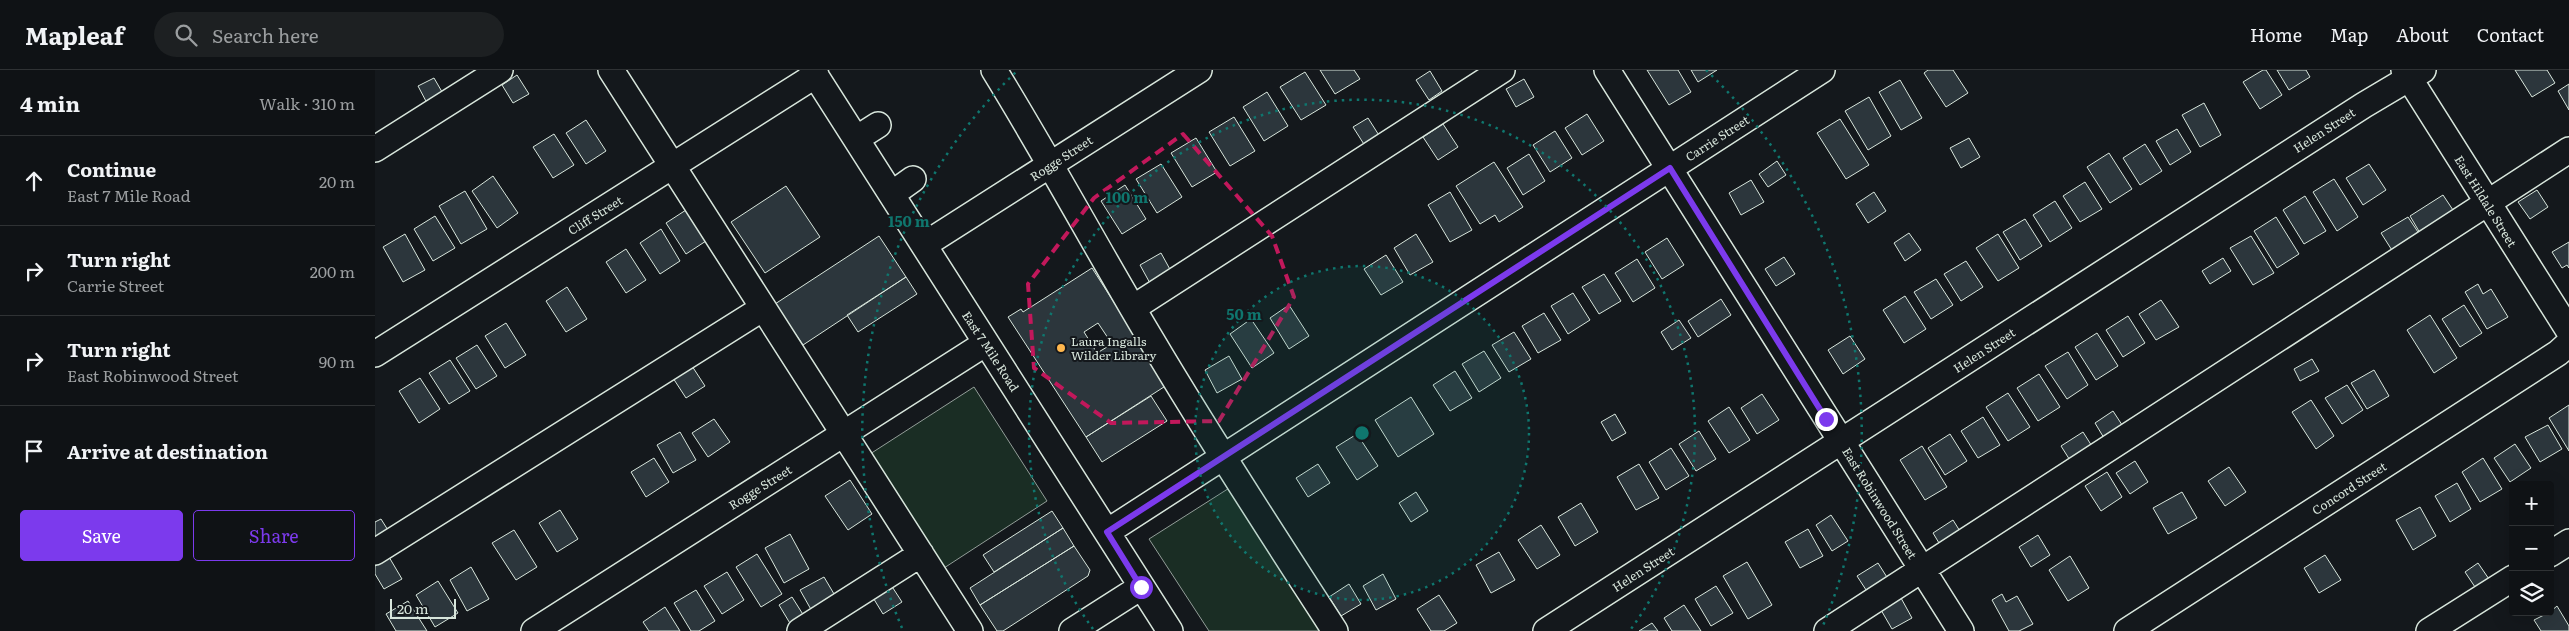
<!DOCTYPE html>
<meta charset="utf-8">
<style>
:root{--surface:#0f1215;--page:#1d2022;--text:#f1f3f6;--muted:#9b9ea0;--line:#2f3234;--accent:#7c3aed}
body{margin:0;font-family:Literata,serif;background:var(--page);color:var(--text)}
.controls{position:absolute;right:15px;bottom:15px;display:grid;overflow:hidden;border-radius:5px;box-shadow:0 5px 20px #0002}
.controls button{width:45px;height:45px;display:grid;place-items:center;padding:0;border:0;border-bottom:1px solid var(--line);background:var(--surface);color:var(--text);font:25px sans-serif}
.scale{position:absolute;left:15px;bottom:12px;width:66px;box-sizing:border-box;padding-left:5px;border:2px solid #d8e6dc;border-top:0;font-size:14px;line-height:18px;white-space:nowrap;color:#d8e6dc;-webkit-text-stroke:4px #14181c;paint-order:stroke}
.stop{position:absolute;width:15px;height:15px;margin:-11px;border:4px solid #7c3aed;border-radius:50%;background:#fff}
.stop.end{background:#7c3aed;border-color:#fff;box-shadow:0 1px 5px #0008}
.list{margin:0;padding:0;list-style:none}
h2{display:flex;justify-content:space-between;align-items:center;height:65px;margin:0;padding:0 20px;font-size:21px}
h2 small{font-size:16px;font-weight:400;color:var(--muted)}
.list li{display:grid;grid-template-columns:32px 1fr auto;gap:15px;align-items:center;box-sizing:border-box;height:90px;padding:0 20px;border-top:1px solid var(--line)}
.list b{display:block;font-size:19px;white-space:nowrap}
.list p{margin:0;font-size:16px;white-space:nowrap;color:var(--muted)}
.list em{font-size:16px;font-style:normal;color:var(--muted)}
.actions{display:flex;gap:10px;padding:15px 20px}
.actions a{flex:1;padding:11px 0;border:1px solid var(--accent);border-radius:5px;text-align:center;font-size:18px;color:var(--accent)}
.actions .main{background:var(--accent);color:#fff}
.icon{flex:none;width:28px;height:28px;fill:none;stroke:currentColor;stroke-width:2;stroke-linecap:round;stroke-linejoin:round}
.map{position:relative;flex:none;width:2194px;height:561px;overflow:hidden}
header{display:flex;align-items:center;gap:30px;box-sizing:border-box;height:70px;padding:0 25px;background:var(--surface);border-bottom:1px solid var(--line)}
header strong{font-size:24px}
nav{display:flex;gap:28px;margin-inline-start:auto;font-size:18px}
.search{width:350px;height:45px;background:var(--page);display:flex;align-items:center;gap:12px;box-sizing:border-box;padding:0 18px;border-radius:28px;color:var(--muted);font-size:19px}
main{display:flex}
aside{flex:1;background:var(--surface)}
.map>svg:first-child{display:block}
</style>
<header>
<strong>Mapleaf</strong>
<div class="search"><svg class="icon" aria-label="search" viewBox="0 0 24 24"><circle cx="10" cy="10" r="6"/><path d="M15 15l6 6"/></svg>Search here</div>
<nav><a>Home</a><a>Map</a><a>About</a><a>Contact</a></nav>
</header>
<main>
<aside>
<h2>4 min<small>Walk · 310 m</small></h2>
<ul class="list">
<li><svg class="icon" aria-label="ahead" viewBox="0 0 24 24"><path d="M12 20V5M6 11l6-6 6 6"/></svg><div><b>Continue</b><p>East 7 Mile Road</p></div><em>20 m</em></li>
<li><svg class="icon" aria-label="right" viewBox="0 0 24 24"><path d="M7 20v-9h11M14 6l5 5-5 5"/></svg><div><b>Turn right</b><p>Carrie Street</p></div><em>200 m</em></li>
<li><svg class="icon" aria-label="right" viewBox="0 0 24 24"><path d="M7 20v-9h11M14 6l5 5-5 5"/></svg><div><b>Turn right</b><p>East Robinwood Street</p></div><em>90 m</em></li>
<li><svg class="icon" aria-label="arrive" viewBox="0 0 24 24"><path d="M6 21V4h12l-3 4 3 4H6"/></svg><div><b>Arrive at destination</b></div></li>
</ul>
<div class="actions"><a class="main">Save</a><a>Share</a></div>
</aside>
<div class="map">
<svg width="2194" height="561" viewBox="0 0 2194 561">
<rect width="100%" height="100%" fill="#14181c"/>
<path fill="#1a2d24" stroke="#939e99" d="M 599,317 L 672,431 L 569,498 L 495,384 Z
M 859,415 L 953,561 L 834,561 L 774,469 Z"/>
<path fill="#2c363c" stroke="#d8e6dc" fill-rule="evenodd" d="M 945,0 L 979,0 L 985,9 L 960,24 Z
M 1272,0 L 1303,0 L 1316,22 L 1294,35 Z
M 1316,0 L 1342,0 L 1323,12 Z
M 1553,0 L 1578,0 L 1593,23 L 1571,37 L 1549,3 Z
M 1888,0 L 1891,0 L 1907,25 L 1885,39 L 1868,12 Z
M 1902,0 L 1931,0 L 1935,7 L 1914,20 Z
M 2140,0 L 2172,0 L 2180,13 L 2157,27 Z
M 1055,1 L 1067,21 L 1054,30 L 1041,10 Z
M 930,2 L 951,35 L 926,50 L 905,17 Z
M 142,5 L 154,24 L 138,33 L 127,15 Z
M 59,8 L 70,27 L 53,35 L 43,16 Z
M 1149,9 L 1159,27 L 1141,37 L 1131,19 Z
M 1525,10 L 1547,48 L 1526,60 L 1504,22 Z
M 2194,14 L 2194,40 L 2183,21 Z
M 892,22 L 913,56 L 889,71 L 868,37 Z
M 1494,27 L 1516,66 L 1493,80 L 1470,41 Z
M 1829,33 L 1846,65 L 1825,77 L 1807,45 Z
M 1212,44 L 1229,71 L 1207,85 L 1190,58 Z
M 859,47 L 880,81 L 855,96 L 834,62 Z
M 993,48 L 1007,70 L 992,79 L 978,57 Z
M 1465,49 L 1494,95 L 1471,109 L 1442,63 Z
M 211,50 L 231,81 L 211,94 L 191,63 Z
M 1068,54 L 1083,77 L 1063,90 L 1048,67 Z
M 1802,59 L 1816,82 L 1795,95 L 1781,71 Z
M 1180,61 L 1197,88 L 1175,102 L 1158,75 Z
M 179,64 L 199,95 L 178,108 L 158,77 Z
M 821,68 L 842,102 L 817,117 L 796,83 Z
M 1594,68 L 1605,87 L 1586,98 L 1575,78 Z
M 1770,74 L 1787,101 L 1765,115 L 1748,88 Z
M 1734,83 L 1757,119 L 1735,133 L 1712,97 Z
M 1154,84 L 1170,111 L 1148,125 L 1132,98 Z
M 1402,91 L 1411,105 L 1393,117 L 1384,104 Z
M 1119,92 L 1148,137 L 1124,152 L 1120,145 L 1105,154 L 1081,116 Z
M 786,94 L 807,127 L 782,143 L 761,109 Z
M 1994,94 L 2011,120 L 1988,135 L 1971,108 Z
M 118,106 L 143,143 L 122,158 L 97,121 Z
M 1959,109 L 1983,147 L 1962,161 L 1938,122 Z
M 1376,110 L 1389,132 L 1366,145 L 1354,123 Z
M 1710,112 L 1727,139 L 1705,152 L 1688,126 Z
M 750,115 L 771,149 L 747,164 L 726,131 Z
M 411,116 L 445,167 L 390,203 L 356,152 Z
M 2162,120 L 2173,137 L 2155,149 L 2143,132 Z
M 90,121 L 112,159 L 86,174 L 64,136 Z
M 1075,122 L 1097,160 L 1075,172 L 1053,135 Z
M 1499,122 L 1511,141 L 1493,153 L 1481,134 Z
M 2068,125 L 2082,146 L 2048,168 L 2035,146 Z
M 1930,126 L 1951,161 L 1929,174 L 1908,140 Z
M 1680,131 L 1697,158 L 1675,172 L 1658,145 Z
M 311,140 L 331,171 L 311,184 L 291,153 Z
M 60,146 L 80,178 L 58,191 L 39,159 Z
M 1901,147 L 1924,184 L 1902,198 L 1879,161 Z
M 2033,147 L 2047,168 L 2020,185 L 2006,163 Z
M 1650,149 L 1667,176 L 1645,190 L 1628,162 Z
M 286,159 L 305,191 L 285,204 L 265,173 Z
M 1534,163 L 1546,180 L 1530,191 L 1519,173 Z
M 30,164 L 50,200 L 28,212 L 8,177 Z
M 1041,164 L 1058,192 L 1035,205 L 1019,178 Z
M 1623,164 L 1644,198 L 1623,211 L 1601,178 Z
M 504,166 L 531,207 L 428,275 L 400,234 Z
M 1876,166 L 1899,203 L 1878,215 L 1855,178 Z
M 1292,168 L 1309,195 L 1287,209 L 1270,182 Z
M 2194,172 L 2194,198 L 2192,195 L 2187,198 L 2177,182 Z
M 251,179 L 271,210 L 251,223 L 231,192 Z
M 786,183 L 797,203 L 776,215 L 765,195 Z
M 1011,185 L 1028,212 L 1006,225 L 989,199 Z
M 1409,187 L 1420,204 L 1401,216 L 1390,199 Z
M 1848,188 L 1856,201 L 1835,214 L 1827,201 Z
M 1262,189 L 1280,218 L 1258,232 L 1240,203 Z
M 1591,191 L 1608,217 L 1586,231 L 1569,204 Z
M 717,198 L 792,315 L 711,367 L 633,247 L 646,239 L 648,242 ZM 723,253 L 737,274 L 722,283 L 709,262 Z
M 1229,204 L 1246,231 L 1224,244 L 1207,217 Z
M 531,207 L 542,224 L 483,262 L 472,245 Z
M 1561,209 L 1578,235 L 1556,249 L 1539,222 Z
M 2103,214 L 2108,224 L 2116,219 L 2133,247 L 2112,259 L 2090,222 Z
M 192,217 L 212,249 L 191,262 L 171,231 Z
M 1198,223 L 1215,250 L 1193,264 L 1176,236 Z
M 1530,226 L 1551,259 L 1529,273 L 1508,240 Z
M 1346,229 L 1356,245 L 1323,267 L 1313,251 Z
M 1786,230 L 1804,257 L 1781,270 L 1764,244 Z
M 914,235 L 934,266 L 914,279 L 895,248 Z
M 2089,235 L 2107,263 L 2085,277 L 2067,249 Z
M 1169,243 L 1186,270 L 1163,283 L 1147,256 Z
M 2055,245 L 2082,288 L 2059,303 L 2032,260 Z
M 1753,246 L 1770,273 L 1748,287 L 1731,260 Z
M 876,249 L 899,283 L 877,298 L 855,264 Z
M 1304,250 L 1316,268 L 1297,280 L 1286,262 Z
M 131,253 L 151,285 L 130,298 L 110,266 Z
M 1139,262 L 1156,289 L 1134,302 L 1117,275 Z
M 1722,263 L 1743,296 L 1721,310 L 1700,277 Z
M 1475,266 L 1490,289 L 1468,304 L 1453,280 Z
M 102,275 L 122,306 L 101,319 L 81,288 Z
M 1109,281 L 1126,308 L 1104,322 L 1087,294 Z
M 1693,282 L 1713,315 L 1692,329 L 1670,296 Z
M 854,286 L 867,309 L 842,323 L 830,300 Z
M 1937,289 L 1944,301 L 1925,311 L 1919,299 Z
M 75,290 L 95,321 L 74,334 L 54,303 Z
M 317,296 L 330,316 L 311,328 L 298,308 Z
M 1999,300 L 2014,326 L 1992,339 L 1976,313 Z
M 1080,301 L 1097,328 L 1075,341 L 1058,315 Z
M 1664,304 L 1685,337 L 1663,351 L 1642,318 Z
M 45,308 L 65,339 L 44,353 L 24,321 Z
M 1972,315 L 1988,340 L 1967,354 L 1950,328 Z
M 1633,323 L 1655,357 L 1633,371 L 1611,337 Z
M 1387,324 L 1404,350 L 1382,364 L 1366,338 Z
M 776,326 L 792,351 L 727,392 L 711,367 Z
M 1036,327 L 1059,364 L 1023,387 L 1000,350 Z
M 1936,330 L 1959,366 L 1941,379 L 1917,342 Z
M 2194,335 L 2194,381 L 2174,348 Z
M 1354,337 L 1375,370 L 1354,383 L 1333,351 Z
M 1738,341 L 1751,361 L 1732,373 L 1720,353 Z
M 1240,344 L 1251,363 L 1237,371 L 1226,352 Z
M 1608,347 L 1625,375 L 1603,388 L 1586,361 Z
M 339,349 L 355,372 L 333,387 L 317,363 Z
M 2173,355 L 2187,379 L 2165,392 L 2150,367 Z
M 1324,361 L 1341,389 L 1321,401 L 1304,374 Z
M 305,362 L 321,390 L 298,403 L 282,375 Z
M 1708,362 L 1720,381 L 1698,395 L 1686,376 Z
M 982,364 L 1003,396 L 982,410 L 961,377 Z
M 1575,364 L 1592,391 L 1570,405 L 1553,378 Z
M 2140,374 L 2156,398 L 2135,412 L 2119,388 Z
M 1547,376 L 1572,417 L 1550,430 L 1525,390 Z
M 1296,378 L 1314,406 L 1291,420 L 1274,392 Z
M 279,388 L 294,412 L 271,427 L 256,402 Z
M 2108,388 L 2127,419 L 2105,432 L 2087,402 Z
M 1760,391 L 1773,412 L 1755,424 L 1741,403 Z
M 943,394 L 955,413 L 933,427 L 921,408 Z
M 1264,394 L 1284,428 L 1261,440 L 1242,407 Z
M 1854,397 L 1871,422 L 1850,436 L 1833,411 Z
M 1732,402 L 1747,427 L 1726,441 L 1710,416 Z
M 475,410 L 497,444 L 473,460 L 450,426 Z
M 2082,413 L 2096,439 L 2075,452 L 2060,426 Z
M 1041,422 L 1053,441 L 1036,452 L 1024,433 Z
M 1807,422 L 1822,448 L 1793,464 L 1778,438 Z
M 1206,433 L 1223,462 L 1200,476 L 1183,447 Z
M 2045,437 L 2061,466 L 2038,480 L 2021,450 Z
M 185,440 L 203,469 L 182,482 L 164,453 Z
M 677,441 L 688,458 L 619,502 L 608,485 Z
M 1456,445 L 1473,471 L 1457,481 L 1441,455 Z
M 6,449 L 16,465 L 0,476 L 0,452 Z
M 1578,450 L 1588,466 L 1567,478 L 1558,463 Z
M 1166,455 L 1185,485 L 1162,499 L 1143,470 Z
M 688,458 L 699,476 L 605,535 L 595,518 Z
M 1433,459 L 1448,486 L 1425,498 L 1410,472 Z
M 139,460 L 162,497 L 141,510 L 117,473 Z
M 415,464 L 434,499 L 409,513 L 390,478 Z
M 1663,465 L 1675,485 L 1656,497 L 1644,477 Z
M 699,476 L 715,500 L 713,506 L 628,561 L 622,561 L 605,535 Z
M 1124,482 L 1140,510 L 1116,523 L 1101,495 Z
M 382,484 L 407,524 L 386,537 L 361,497 Z
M 1950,485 L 1966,510 L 1944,523 L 1929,498 Z
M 1695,486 L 1714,518 L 1693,531 L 1674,500 Z
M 14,487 L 27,509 L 9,519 L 0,504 L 0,496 Z
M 1372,492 L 1397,535 L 1373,549 L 1348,506 Z
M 1503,493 L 1515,512 L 1495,526 L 1482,506 Z
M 2103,493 L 2116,512 L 2102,520 L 2090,502 Z
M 96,497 L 114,529 L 92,541 L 75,510 Z
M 352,502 L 369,530 L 347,544 L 329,516 Z
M 1008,504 L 1021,529 L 1001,540 L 988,516 Z
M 449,507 L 462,529 L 438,543 L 425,520 Z
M 63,511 L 83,543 L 60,557 L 41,525 Z
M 974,514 L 986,534 L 966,546 L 954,527 Z
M 516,515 L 527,532 L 508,544 L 497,526 Z
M 1341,516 L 1358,543 L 1336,556 L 1320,529 Z
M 321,520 L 340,551 L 324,561 L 316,561 L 299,533 Z
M 1627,524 L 1631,532 L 1642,526 L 1658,554 L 1644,561 L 1634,561 L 1617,530 Z
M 1064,525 L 1082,553 L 1069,561 L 1056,561 L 1042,539 Z
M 417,527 L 429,546 L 416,555 L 404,535 Z
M 1526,528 L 1537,548 L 1517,559 L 1506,540 Z
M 33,531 L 52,561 L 21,561 L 11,544 Z
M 1309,535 L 1326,561 L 1297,561 L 1289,548 Z
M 2182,536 L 2194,556 L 2194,561 L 2166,561 L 2159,550 L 2175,542 Z
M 290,537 L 305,561 L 274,561 L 268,552 Z
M 1277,553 L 1283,561 L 1264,561 Z"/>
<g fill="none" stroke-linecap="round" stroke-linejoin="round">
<g stroke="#d8e6dc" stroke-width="28">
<path id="minor" d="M 236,0 L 595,561
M 437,0 L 795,561
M 619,0 C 674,89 723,181 777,271 C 835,369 898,465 960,561
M 1232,0 L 1586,561
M 2029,0 L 2194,261
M 481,69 L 503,55
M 0,79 L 125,0
M 517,124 L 538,109
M 549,175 L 824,0
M 758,238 L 1127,0
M 0,284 L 441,5
M 732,462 L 1447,0
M 0,482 L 388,238
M 2175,484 L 2194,472
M 159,561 L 611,273
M 425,561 L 546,484
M 697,561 L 766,517
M 1171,561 L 1989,35 L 2048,0
M 1452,561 L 2194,80
M 1752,561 L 2183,283 L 2194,273
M 2054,561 L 2138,508"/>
</g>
<use href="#minor" stroke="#14181c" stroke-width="25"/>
</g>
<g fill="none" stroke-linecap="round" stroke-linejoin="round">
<path stroke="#7c3aed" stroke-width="6" d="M 766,517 L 732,462 L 1295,98 L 1451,349"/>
</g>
<path fill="none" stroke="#c2185b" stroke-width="4" stroke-dasharray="10 6" stroke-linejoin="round" d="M 808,64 L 897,166 L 919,227 L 844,351 L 736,353 L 659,298 L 653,214 L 719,128 Z"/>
<circle cx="987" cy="363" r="167" fill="#0f766e" fill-opacity=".12"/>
<g fill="none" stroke="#0f766e" stroke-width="2.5" stroke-dasharray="2.5 5">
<circle cx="987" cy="363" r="167"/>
<path d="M718 559A333 333 0 1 1 1256 559"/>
<path d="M527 558A500 500 0 0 1 643 0M1331 0A500 500 0 0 1 1447 558"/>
</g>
<circle fill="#ffb74d" stroke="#14181c" stroke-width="2" cx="686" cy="278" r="5"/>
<g text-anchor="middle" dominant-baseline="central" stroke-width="4" stroke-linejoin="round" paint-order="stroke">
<g font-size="12" fill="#d8e6dc" stroke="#14181c">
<text transform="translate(1949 60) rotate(-33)">Helen Street</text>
<text transform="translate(1342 68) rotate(-33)">Carrie Street</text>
<text transform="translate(686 88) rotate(-33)">Rogge Street</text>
<text transform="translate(2111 131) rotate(58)">East Hildale Street</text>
<text transform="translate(220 145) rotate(-32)">Cliff Street</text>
<text transform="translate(1609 280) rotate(-33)">Helen Street</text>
<text transform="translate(616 281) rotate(57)">East 7 Mile Road</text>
<text transform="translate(385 417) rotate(-32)">Rogge Street</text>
<text transform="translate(1974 418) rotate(-33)">Concord Street</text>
<text transform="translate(1505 433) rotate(58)">East Robinwood Street</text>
<text transform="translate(1268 499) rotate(-33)">Helen Street</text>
</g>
<g font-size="12" fill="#d8e6dc" stroke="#14181c" text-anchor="start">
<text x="696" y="271">Laura Ingalls<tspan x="696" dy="14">Wilder Library</tspan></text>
</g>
</g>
<circle cx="987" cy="363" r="8" fill="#0f766e" stroke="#14181c" stroke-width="2.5"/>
<g font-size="15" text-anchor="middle" font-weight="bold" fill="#0f766e" stroke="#14181c" stroke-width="4" stroke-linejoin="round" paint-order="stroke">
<text x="752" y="133">100 m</text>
<text x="534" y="157">150 m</text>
<text x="869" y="250">50 m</text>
</g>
</svg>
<div class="controls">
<button>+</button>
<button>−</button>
<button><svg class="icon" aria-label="layers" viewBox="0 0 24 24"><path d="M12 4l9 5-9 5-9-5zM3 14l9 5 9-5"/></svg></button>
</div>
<div class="scale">20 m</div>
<div class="stop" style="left:766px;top:517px"></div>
<div class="stop end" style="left:1451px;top:349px"></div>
</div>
</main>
